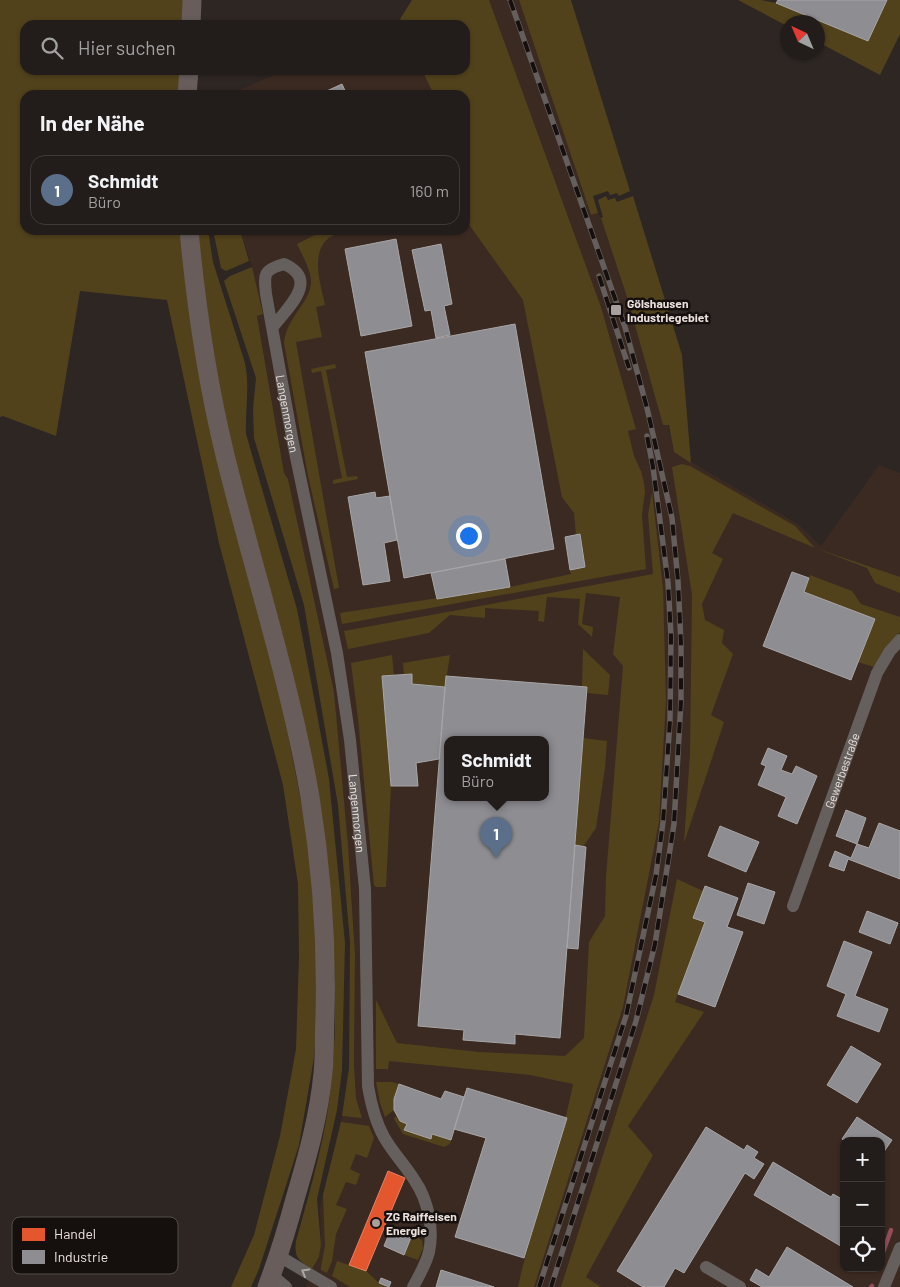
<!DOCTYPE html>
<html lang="de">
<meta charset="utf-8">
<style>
:root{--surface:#221c1a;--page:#2e2927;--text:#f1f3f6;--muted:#a2a1a2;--line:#3f3a39;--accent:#2563eb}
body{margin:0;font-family:Barlow,sans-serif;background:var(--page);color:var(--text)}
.controls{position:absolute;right:15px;bottom:15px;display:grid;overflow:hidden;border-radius:10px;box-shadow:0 1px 4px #0004}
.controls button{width:45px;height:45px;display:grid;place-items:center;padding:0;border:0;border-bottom:1px solid var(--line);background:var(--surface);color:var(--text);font:25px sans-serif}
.compass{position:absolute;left:780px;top:15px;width:45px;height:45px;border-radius:50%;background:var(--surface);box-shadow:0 1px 4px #0004;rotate:316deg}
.you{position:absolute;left:468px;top:535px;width:18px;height:18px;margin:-12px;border:4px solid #fff;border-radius:50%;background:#1a73e8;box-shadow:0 0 0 8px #1a73e833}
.badge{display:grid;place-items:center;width:32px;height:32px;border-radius:50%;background:var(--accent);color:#fff;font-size:16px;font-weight:700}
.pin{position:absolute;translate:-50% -41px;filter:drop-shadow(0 1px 2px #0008)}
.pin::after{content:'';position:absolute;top:26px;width:18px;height:15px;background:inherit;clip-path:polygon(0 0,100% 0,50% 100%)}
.popup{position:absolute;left:444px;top:736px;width:105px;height:65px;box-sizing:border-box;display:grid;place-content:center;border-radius:10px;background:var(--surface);filter:drop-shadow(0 1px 4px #0005);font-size:16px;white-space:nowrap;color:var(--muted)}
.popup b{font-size:19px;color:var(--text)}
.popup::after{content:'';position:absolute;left:50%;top:100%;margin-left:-10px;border:10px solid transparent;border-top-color:var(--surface)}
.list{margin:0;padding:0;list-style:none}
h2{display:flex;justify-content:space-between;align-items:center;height:65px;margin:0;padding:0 20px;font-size:21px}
h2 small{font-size:16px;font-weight:400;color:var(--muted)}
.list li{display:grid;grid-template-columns:32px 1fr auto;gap:15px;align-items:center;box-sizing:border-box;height:70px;margin:0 10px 10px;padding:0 10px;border:1px solid var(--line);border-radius:15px}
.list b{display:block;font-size:19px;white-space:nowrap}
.list p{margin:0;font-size:16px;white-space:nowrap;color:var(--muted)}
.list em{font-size:16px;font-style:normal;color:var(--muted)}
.icon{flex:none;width:28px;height:28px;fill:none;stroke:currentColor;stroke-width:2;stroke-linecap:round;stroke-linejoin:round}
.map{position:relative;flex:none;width:900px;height:1287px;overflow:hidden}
.search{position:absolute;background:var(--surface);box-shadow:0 1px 4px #0004;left:20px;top:20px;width:450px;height:55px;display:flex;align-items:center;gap:12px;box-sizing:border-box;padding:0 18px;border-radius:15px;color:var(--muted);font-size:19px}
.panel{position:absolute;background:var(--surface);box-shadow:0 1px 4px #0004;left:20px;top:90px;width:450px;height:145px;border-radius:15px}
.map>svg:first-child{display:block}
</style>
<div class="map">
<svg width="900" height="1287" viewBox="0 0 900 1287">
<rect width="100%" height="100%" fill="#2d2623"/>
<path fill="#3b2a21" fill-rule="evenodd" d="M 489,0 L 519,0 L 591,215 L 598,213 L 601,218 L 627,297 L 663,425 L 668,424 L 674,452 L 798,524 L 821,546 L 879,465 L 900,473 L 900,1287 L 306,1287 L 312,1269 L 319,1257 L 321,1244 L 320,1206 L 342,1116 L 362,1117 L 356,1098 L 354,1065 L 355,960 L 352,901 L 334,692 L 288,479 L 284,473 L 257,315 L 263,314 L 252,267 L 240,230 L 465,230 L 465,163 L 636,428 L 601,307 ZM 447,739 L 545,739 L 545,797 L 447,797 ZM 844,1141 L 881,1141 L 881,1268 L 844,1268 Z
M 285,70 L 422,70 L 434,95 L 228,95 Z"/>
<path fill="#51421c" d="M 0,0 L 183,0 L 182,25 L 25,25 L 25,70 L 180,70 L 179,95 L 25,95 L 25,230 L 182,230 L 283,709 L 308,837 L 319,972 L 314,1058 L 299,1145 L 259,1269 L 251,1287 L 231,1287 L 254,1235 L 280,1136 L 296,1049 L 299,956 L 298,884 L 283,785 L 219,543 L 167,300 L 80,291 L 56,436 L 3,416 L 0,417 Z
M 412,0 L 489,0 L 601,307 L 636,429 L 628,431 L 634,456 L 641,471 L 644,483 L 645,492 L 642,515 L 646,569 L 342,624 L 340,613 L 510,587 L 571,574 L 570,570 L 585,567 L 580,535 L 576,535 L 574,513 L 562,497 L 523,300 L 465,219 L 465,95 L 434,95 L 422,70 L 465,70 L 465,25 L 403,25 L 400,19 Z
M 519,0 L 571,0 L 630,191 L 619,196 L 617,193 L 610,195 L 608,191 L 593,196 L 598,213 L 591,215 Z
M 738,0 L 761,0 L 776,3 L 868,41 L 887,0 L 900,0 L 900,34 L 880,75 L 818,42 L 818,22 L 788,22 L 787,26 Z
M 606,196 L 608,200 L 615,198 L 617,202 L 633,196 L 682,355 L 691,463 L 674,452 L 669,425 L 663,425 L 627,297 L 601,218 L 603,217 L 598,200 Z
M 197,230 L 208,230 L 213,262 L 245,363 C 250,387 245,410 246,434 L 297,609 L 312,687 L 329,779 L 345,943 L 342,1070 L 337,1110 L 317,1199 L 321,1245 L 319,1257 L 312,1269 C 298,1260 294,1258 296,1241 C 311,1187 327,1133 332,1077 C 338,1014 334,950 330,887 L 217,379 L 203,289 Z
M 213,230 L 240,230 L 249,261 L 226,271 L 221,268 Z
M 325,230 L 348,230 C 342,232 335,234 330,237 C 309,253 321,284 325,305 L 316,307 L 322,337 L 296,342 L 339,588 L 334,589 L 308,476 L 284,343 C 286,317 312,302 311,280 C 310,268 302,255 297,244 Z
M 252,267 L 263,314 L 257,316 L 284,473 L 288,479 L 334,692 L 348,845 L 355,954 L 354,1065 L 356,1098 L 362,1118 L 342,1116 L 349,1068 L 350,942 L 338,805 L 304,605 L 254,438 L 253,409 L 256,378 L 224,281 L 230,276 Z
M 335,364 L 336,368 L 326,370 L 347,477 L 357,476 L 358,479 L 333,484 L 333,480 L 342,478 L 321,371 L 312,373 L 311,369 Z
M 682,464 L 690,466 L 795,526 L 815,548 L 900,577 L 900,593 L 875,583 L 867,568 L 815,548 L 733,513 L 712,553 L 723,559 L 702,604 L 705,620 L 724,630 L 722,643 L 733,654 L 711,715 L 724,722 L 684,843 L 690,753 L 692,595 L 672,467 Z
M 652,492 L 663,588 L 666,700 L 659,822 L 623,1007 L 534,1287 L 518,1287 C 533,1218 560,1153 573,1084 L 530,1075 L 389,1061 L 388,1069 L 376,1069 L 376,1000 L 397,1043 L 479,1052 L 565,1056 L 584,1038 L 589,942 L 605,916 L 606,877 L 623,666 L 613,654 L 620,597 L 586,593 L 582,624 L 593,627 L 592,637 L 578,624 L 580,599 L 547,597 L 544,622 L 538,621 L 539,611 L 485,608 L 485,618 L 450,615 L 429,633 L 348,649 L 344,631 L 653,574 L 648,515 Z
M 810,575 L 852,591 L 861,604 L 900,617 L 900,632 L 891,641 L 874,667 L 858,662 L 874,619 L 804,592 Z
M 583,649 L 610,675 L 608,695 L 587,693 L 587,687 L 582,686 Z
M 392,655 L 394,675 L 382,676 L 391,786 L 386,887 L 376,887 L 374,885 L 358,719 L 351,663 Z
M 450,655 L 445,687 L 412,684 L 412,674 L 404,675 L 403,663 Z
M 583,738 L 607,741 L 605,768 L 596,828 L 583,847 L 575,845 Z
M 677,879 L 703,891 L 705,922 L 675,1002 L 704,1012 L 628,1126 L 653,1155 L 586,1277 L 601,1287 L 561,1287 L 654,995 Z
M 376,1082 L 392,1082 L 399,1084 L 394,1110 L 385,1117 L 380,1103 Z
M 396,1116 L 400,1121 L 407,1124 L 404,1130 L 431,1138 L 432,1134 L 451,1140 L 450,1144 L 444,1147 L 403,1134 L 394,1119 Z
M 341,1122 L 369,1126 L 374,1138 L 367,1158 L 356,1154 L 350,1169 L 360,1174 L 356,1185 L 346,1182 L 336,1205 L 347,1209 L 336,1234 L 332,1261 L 327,1273 L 321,1270 L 321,1267 L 325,1246 L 323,1195 Z
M 412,1235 L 422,1240 L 423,1248 L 418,1260 L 404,1255 Z
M 337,1261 L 366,1271 L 379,1283 L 387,1287 L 350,1287 L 332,1276 Z"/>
<path fill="#e4572e" stroke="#e68062" d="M 388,1171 L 405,1178 L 366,1271 L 349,1265 Z"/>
<path fill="#8d8d92" stroke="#a9a6a8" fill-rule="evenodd" d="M 778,0 L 887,0 L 868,41 L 776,3 Z
M 342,84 L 347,95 L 318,95 Z
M 396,239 L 412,326 L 361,336 L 345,249 Z
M 441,244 L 452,304 L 444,306 L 450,335 L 436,338 L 431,310 L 425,311 L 412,250 Z
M 515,324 L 554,549 L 404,578 L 365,352 Z
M 375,492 L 376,498 L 390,496 L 397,540 L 384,543 L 390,581 L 363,585 L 348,497 Z
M 580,534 L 585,567 L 570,570 L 565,537 Z
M 505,559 L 510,587 L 437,599 L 431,573 Z
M 792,572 L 809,578 L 804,592 L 875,619 L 851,680 L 763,646 Z
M 412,674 L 412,684 L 445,687 L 439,759 L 416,763 L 418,786 L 391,786 L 382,676 Z
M 446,676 L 587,687 L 560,1038 L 515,1034 L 515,1044 L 463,1040 L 464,1030 L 418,1026 ZM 447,739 L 545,739 L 545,797 L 447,797 Z
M 768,748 L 787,756 L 781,770 L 792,774 L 796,766 L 817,776 L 797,824 L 778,816 L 786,797 L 758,785 L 766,766 L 761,764 Z
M 846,810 L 866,818 L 857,844 L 836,836 Z
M 879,823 L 900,831 L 900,879 L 848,859 L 844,871 L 829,866 L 835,851 L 851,858 L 857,844 L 869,848 Z
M 720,826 L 759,842 L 746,872 L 708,856 Z
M 575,845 L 586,847 L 578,949 L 567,948 Z
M 748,883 L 775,892 L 764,924 L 737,915 Z
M 705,886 L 738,898 L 727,927 L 743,932 L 715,1007 L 678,994 L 705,922 L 693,918 Z
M 867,911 L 898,923 L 890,944 L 859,932 Z
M 844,941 L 872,952 L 855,996 L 888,1009 L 879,1032 L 837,1016 L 846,994 L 827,986 Z
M 851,1046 L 881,1064 L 857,1103 L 827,1085 Z
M 399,1084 L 441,1099 L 445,1091 L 464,1097 L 451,1140 L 432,1134 L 431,1139 L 404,1130 L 407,1124 L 400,1121 L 394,1110 L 394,1099 Z
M 467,1088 L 567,1118 L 524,1258 L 455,1237 L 486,1138 L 454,1129 Z
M 857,1117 L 892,1140 L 881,1156 L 881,1141 L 844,1141 L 842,1139 Z
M 706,1127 L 744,1150 L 747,1145 L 758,1152 L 754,1158 L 764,1164 L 754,1179 L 745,1173 L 684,1273 L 675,1268 L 664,1287 L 643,1287 L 617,1271 Z
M 773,1162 L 831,1197 L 833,1194 L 842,1199 L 844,1195 L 844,1248 L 754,1195 Z
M 392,1227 L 412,1235 L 404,1255 L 384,1246 Z
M 787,1247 L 853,1287 L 762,1287 L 750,1280 L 756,1269 L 769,1277 Z
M 441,1270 L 463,1277 L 494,1287 L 436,1287 Z
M 381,1278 L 391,1282 L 389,1287 L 379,1283 Z"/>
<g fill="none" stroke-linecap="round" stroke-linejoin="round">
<path stroke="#944c5a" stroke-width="4.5" d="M 881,1258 L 891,1230
M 871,1287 L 872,1286"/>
<g stroke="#65605d" stroke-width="12">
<path id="s1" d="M 273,327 C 288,307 320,280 284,264 C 263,270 264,274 266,294 L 293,443 L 337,653 L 350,740 L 365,889 L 368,1086 C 371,1104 375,1121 384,1137 C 393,1153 406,1166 415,1181 C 428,1200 434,1229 429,1252 C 426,1264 419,1276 413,1287"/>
<path id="s2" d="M 793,906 L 877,673 L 890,651 L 900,640"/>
<path d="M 279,1256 L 331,1287"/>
<path d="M 706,1267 L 740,1287"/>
<path d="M 272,1275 L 286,1287"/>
<path d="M 884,1287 L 900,1248"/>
</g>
<path stroke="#685d5a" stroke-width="19" d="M 191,25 L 192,0
M 187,95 L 189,70
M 189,230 C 196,306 207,381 225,455 C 253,569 290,681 310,797 C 322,871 327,943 325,1018 C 324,1036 325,1055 323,1073 C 319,1116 307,1158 295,1199 C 287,1229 278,1258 267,1287"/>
<g stroke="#645e5c" stroke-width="5.5">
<path id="rail" d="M 510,0 L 625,327 L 647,408 L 672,518 L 678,581 L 681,644 L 681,701 L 674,824 L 655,944 L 636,1021 L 551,1287
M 599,276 L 629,368
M 539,1287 L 626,1016 L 656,875 L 663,822 L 670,720 L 671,636 L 668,582 L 653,467 L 647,436"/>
</g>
<use href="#rail" stroke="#150f0d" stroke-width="4" stroke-dasharray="11" stroke-linecap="butt"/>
</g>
<defs><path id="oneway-chevron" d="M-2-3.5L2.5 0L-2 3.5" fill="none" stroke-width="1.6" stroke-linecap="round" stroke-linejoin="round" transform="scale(1.25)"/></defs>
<use stroke="#aea7a3" href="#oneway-chevron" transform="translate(305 1272) rotate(-150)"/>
<g fill="#a8a09c" stroke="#150f0d" stroke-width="2">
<rect x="610" y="304" width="12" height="12" rx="2.5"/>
<circle cx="376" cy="1223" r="5"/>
</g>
<g text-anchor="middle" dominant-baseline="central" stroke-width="5" stroke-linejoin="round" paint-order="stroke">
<g font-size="12" font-weight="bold" fill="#eae1dd" stroke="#150f0d" text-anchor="start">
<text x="627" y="303">Gölshausen<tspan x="627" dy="14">Industriegebiet</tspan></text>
<text x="386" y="1216">ZG Raiffeisen<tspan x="386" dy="14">Energie</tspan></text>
</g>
<g font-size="12" fill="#eae1dd" stroke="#150f0d">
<text stroke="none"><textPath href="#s1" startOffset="242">Langenmorgen</textPath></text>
<text stroke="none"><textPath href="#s2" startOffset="144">Gewerbestraße</textPath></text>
<text stroke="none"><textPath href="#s1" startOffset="648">Langenmorgen</textPath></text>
</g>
</g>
<rect x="12" y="1217" width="166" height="57" rx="8" fill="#150f0d" stroke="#554e4b" stroke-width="1"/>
<rect x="22" y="1228" width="23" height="13" fill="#e4572e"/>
<rect x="22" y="1250" width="23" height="14" fill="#8d8d92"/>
<g font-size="14" fill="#eae1dd">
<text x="54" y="1239">Handel</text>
<text x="54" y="1262">Industrie</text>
</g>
</svg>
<div class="controls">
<button>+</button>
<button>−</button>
<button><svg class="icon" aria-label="locate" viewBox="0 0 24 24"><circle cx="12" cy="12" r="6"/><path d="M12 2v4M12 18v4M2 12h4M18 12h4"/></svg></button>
</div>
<svg class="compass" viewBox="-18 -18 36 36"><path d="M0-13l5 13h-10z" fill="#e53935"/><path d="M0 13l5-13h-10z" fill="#a2a1a2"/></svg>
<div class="you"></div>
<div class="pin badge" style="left:496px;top:858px;background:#5c6f8a">1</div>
<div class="popup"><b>Schmidt</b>Büro</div>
<div class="search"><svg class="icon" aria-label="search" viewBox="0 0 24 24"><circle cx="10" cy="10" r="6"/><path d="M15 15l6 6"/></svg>Hier suchen</div>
<section class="panel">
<h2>In der Nähe<small></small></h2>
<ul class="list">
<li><span class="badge" style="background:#5c6f8a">1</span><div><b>Schmidt</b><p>Büro</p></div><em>160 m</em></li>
</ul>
</section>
</div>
